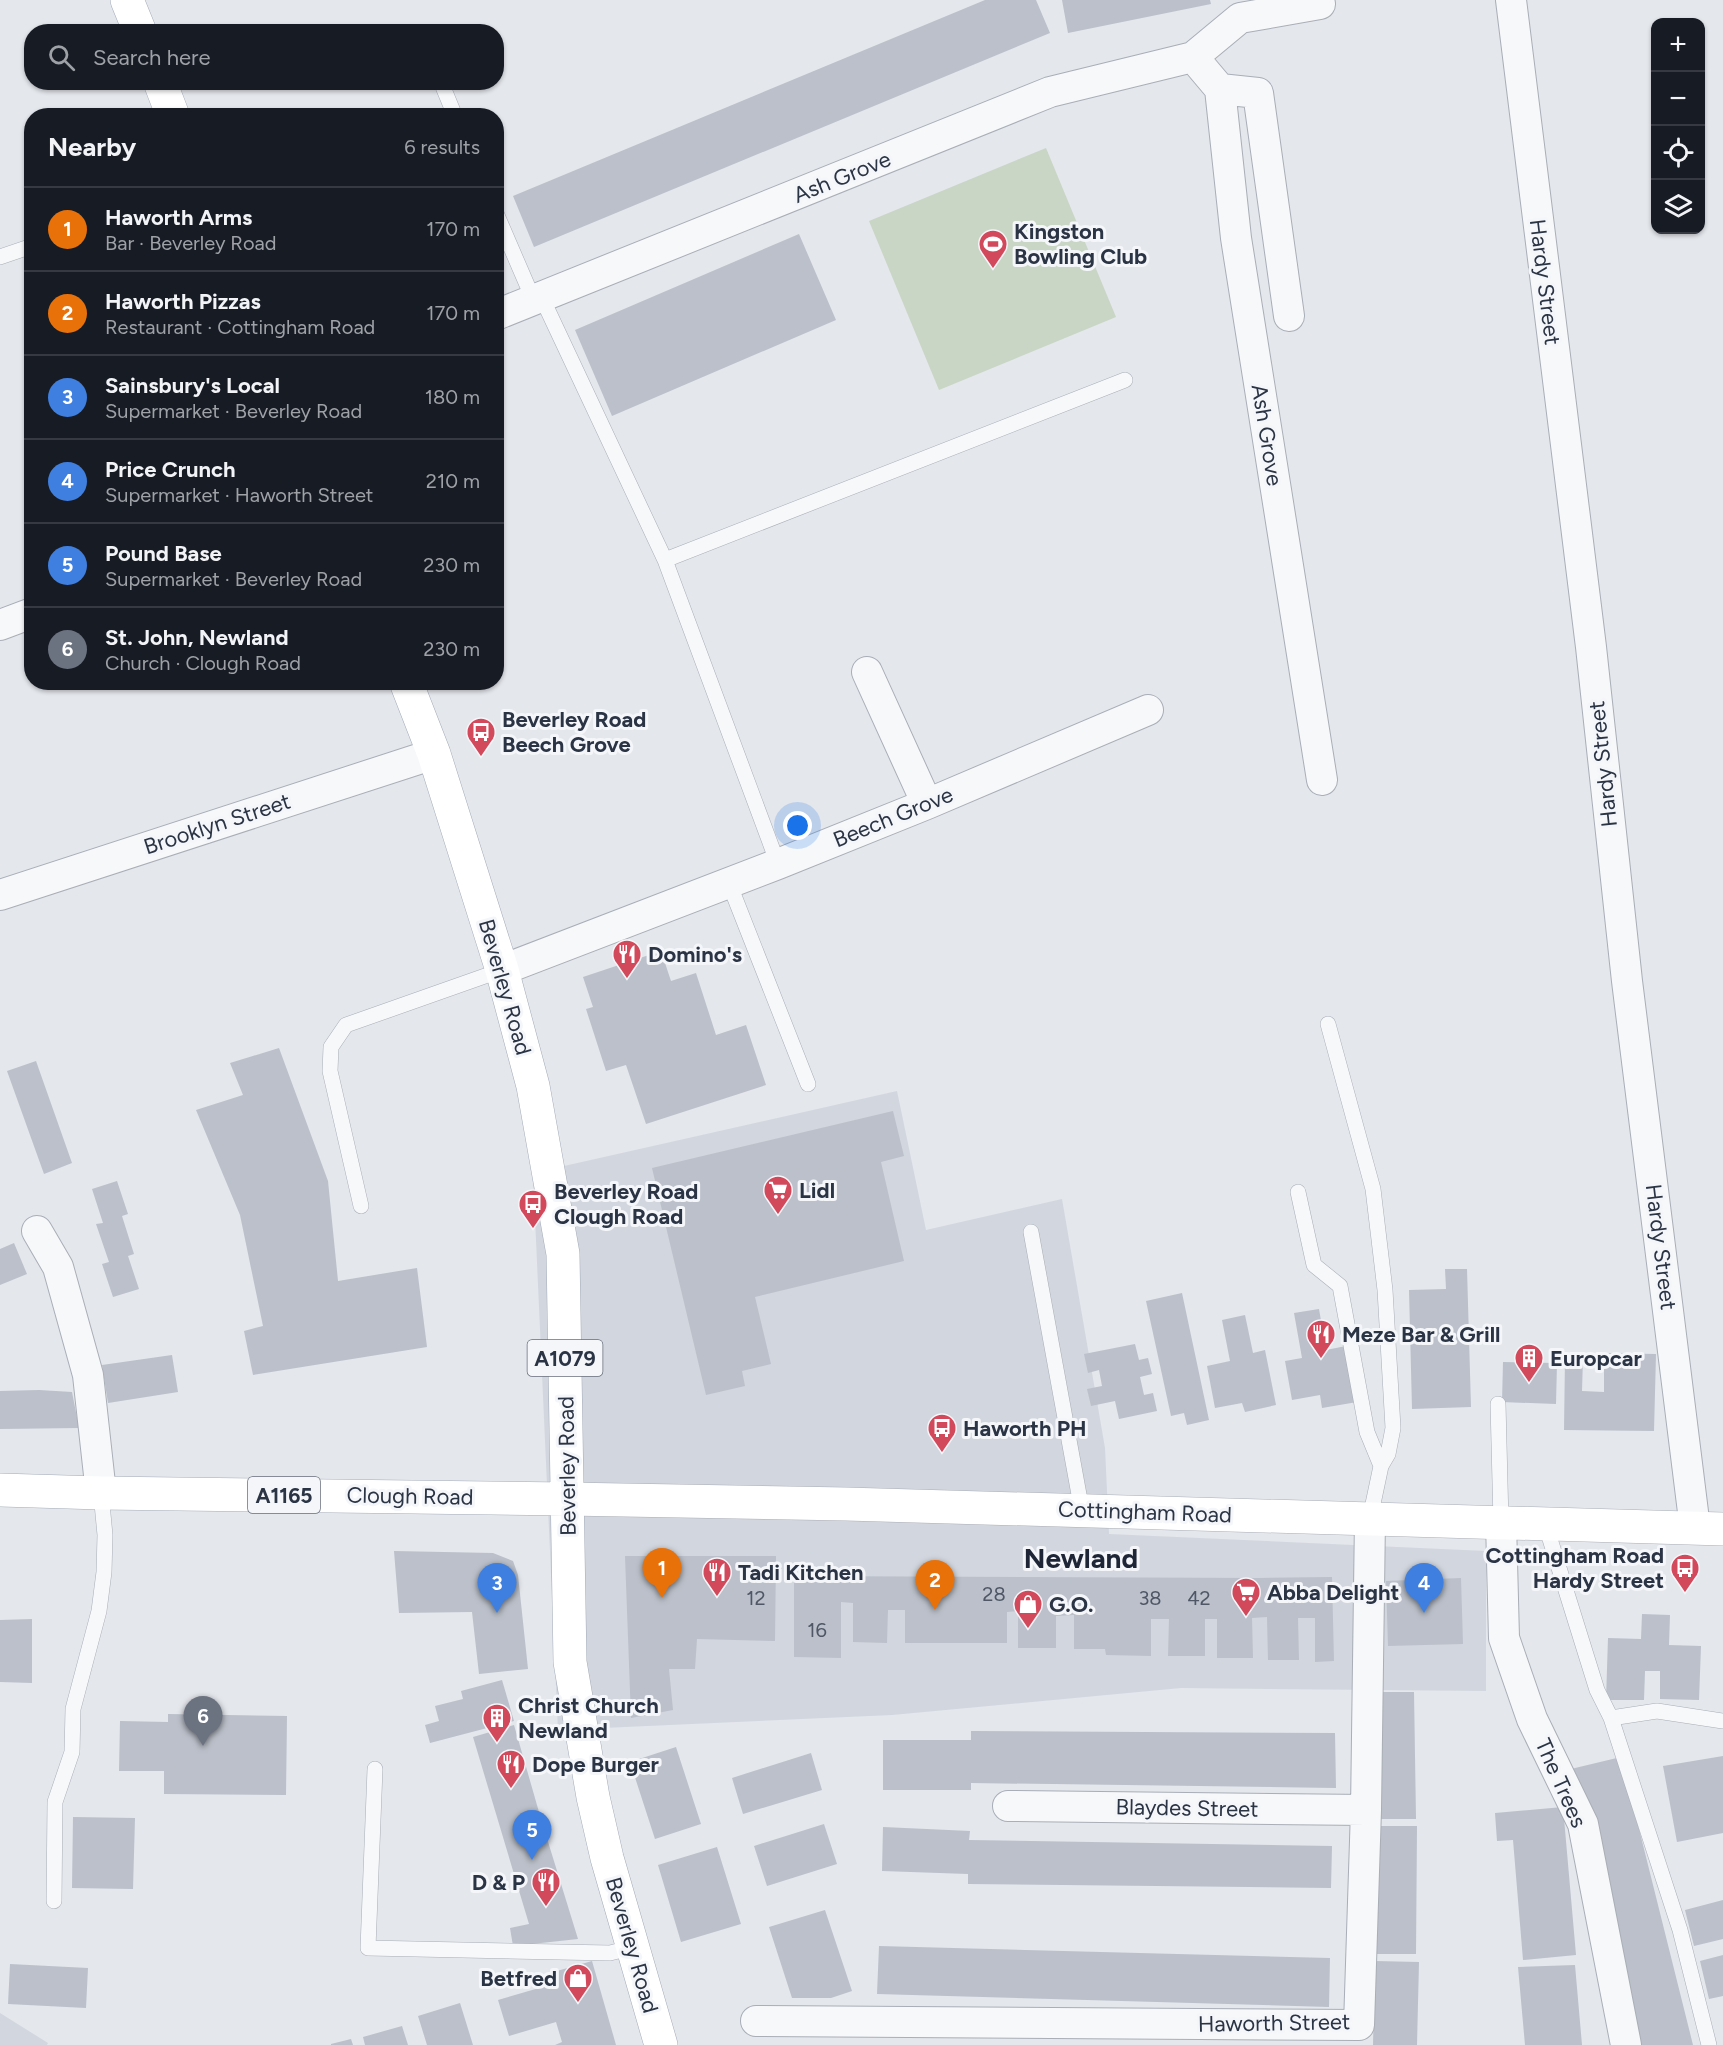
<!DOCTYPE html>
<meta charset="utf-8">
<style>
:root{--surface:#171b24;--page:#20242c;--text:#f1f3f6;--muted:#9ea1a6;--line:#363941;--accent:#0b8043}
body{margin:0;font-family:Figtree,sans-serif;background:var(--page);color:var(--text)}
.controls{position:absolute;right:18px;top:18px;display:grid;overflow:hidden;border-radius:12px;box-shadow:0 2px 4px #0004}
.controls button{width:54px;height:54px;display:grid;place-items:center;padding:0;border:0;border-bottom:2px solid var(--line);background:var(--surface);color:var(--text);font:30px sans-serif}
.you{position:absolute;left:798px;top:826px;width:21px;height:21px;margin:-15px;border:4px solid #fff;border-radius:50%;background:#1a73e8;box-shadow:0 0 0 9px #1a73e833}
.badge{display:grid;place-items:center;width:39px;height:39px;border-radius:50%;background:var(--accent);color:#fff;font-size:20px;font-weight:700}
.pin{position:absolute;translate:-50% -50px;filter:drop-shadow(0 2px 3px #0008)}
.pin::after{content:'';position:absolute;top:32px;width:21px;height:18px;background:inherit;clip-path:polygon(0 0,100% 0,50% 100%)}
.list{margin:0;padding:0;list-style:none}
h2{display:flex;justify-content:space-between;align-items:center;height:78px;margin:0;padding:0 24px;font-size:26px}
h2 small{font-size:20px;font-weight:400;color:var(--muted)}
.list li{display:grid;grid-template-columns:39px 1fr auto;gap:18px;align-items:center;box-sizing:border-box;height:84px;padding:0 24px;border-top:2px solid var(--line)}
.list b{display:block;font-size:22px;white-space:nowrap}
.list p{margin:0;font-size:20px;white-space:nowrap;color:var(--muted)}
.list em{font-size:20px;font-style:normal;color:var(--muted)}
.icon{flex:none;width:33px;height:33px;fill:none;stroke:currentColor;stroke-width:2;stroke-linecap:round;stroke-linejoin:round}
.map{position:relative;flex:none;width:1723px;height:2045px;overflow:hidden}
.search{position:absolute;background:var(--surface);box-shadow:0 2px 4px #0004;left:24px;top:24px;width:480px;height:66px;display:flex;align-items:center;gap:15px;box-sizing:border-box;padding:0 21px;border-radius:24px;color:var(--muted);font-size:22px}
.panel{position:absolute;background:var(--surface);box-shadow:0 2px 4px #0004;left:24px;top:108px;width:480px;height:582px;border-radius:24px}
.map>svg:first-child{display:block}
</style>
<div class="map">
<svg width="1723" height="2045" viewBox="0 0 1723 2045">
<rect width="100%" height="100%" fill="#e4e7ec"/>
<path fill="#d2d6de" d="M 897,1091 L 926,1230 L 1062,1199 L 1105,1448 L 1109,1534 L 1486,1551 L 1486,1691 L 1181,1688 L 892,1715 L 558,1730 L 533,1173 Z
M 0,2013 L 48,2043 L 47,2045 L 0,2045 Z"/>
<path fill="#c9d6c5" d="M 1046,148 L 1116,317 L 939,390 L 869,221 Z"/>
<path fill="#bbc0ca" d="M 985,0 L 1036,0 L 1050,33 L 534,247 L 513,196 Z
M 1062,0 L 1210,0 L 1211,4 L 1068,33 Z
M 799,234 L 836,320 L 612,416 L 575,330 Z
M 661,951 L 671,981 L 696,973 L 716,1035 L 746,1025 L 766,1085 L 646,1124 L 626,1065 L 606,1071 L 586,1009 L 593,1007 L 583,977 Z
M 279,1048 L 328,1181 L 338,1281 L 417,1268 L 427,1347 L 253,1375 L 244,1331 L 263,1326 L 240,1215 L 196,1110 L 243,1095 L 230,1063 Z
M 36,1061 L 72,1163 L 44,1174 L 7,1071 Z
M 893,1111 L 904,1156 L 881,1162 L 904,1261 L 755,1297 L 771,1364 L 742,1371 L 745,1386 L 706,1395 L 652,1168 Z
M 117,1181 L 128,1214 L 122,1216 L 134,1254 L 128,1256 L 139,1289 L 113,1297 L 102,1264 L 109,1262 L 96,1224 L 103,1223 L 92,1189 Z
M 14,1243 L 27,1274 L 0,1285 L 0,1249 Z
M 1445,1269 L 1467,1269 L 1471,1407 L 1412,1409 L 1409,1290 L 1446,1289 Z
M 1182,1293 L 1209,1420 L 1187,1425 L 1184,1413 L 1171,1416 L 1146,1301 Z
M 1319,1309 L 1326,1350 L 1346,1346 L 1357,1402 L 1322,1408 L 1320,1395 L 1292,1400 L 1285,1361 L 1302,1358 L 1294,1313 Z
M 1245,1315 L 1253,1353 L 1265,1350 L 1276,1405 L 1245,1412 L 1242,1403 L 1215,1408 L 1207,1366 L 1230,1361 L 1222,1320 Z
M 1135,1344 L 1139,1360 L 1148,1358 L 1152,1374 L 1140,1377 L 1144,1395 L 1153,1393 L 1157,1411 L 1119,1419 L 1115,1401 L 1091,1406 L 1087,1389 L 1102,1386 L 1099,1370 L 1088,1373 L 1084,1354 Z
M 1604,1353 L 1656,1354 L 1654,1431 L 1564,1430 L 1565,1358 L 1583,1358 L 1582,1391 L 1604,1392 Z
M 172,1355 L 178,1392 L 108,1403 L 102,1365 Z
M 1503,1362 L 1557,1363 L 1556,1404 L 1502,1402 Z
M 39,1390 L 72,1392 L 79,1428 L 0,1429 L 0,1391 Z
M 394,1551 L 493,1553 L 513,1561 L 518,1575 L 528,1669 L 479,1674 L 472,1612 L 399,1613 Z
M 625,1556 L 776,1556 L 775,1641 L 697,1639 L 695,1669 L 669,1669 L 673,1710 L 631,1718 Z
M 794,1576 L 1259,1578 L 1332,1577 L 1334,1661 L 1315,1662 L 1315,1618 L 1298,1618 L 1299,1660 L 1268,1660 L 1267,1617 L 1252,1618 L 1253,1658 L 1217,1658 L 1217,1619 L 1205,1619 L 1205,1656 L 1168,1656 L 1169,1619 L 1151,1619 L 1151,1656 L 1106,1655 L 1105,1649 L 1074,1649 L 1074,1615 L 1056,1616 L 1056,1648 L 1018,1648 L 1018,1611 L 1007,1612 L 1007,1643 L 905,1643 L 905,1610 L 888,1610 L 887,1643 L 853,1642 L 853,1603 L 841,1602 L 841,1658 L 794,1657 Z
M 1461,1578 L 1463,1644 L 1388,1646 L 1386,1581 Z
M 1642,1614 L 1670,1615 L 1669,1645 L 1701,1646 L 1699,1700 L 1660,1699 L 1660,1671 L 1645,1671 L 1644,1700 L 1606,1700 L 1608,1638 L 1641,1639 Z
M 32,1619 L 32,1683 L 0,1682 L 0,1620 Z
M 502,1680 L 514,1721 L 430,1743 L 425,1725 L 439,1721 L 435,1706 L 463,1699 L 461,1691 Z
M 1377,1692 L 1414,1692 L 1416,1819 L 1378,1819 Z
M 168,1714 L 287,1716 L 286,1795 L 164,1794 L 164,1771 L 119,1771 L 120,1721 L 168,1722 Z
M 514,1725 L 541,1819 L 578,1939 L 513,1946 L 510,1928 L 529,1924 L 473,1737 Z
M 971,1731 L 1335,1733 L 1336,1788 L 971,1783 L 971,1790 L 883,1790 L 883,1740 L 971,1740 Z
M 676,1747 L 701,1824 L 655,1839 L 630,1762 Z
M 811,1753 L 822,1790 L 743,1814 L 732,1778 Z
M 1723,1756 L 1723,1833 L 1677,1842 L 1663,1766 Z
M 1621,1757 L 1693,2045 L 1641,2045 L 1571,1769 Z
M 1563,1807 L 1576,1955 L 1523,1960 L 1513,1840 L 1497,1841 L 1495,1813 Z
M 73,1817 L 135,1818 L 133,1889 L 72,1888 Z
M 824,1824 L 837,1864 L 767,1886 L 754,1846 Z
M 1376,1826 L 1417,1826 L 1416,1954 L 1375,1954 Z
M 883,1827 L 970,1831 L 969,1840 L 1332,1846 L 1331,1888 L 968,1884 L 968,1874 L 882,1871 Z
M 717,1847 L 741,1924 L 681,1942 L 658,1865 Z
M 1723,1900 L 1723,1939 L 1694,1946 L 1685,1910 Z
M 825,1910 L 852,1991 L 831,1998 L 792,1998 L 769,1927 Z
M 879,1946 L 1330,1958 L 1329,2007 L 877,1994 Z
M 1723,1955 L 1723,1996 L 1709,1999 L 1700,1961 Z
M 592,1961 L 616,2045 L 555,2045 L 562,2042 L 556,2022 L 509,2036 L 498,2000 L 546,1986 L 543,1975 Z
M 1375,1961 L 1419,1962 L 1417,2045 L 1373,2045 Z
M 10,1964 L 88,1968 L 86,2008 L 8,2004 Z
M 1575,1965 L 1582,2045 L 1525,2045 L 1518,1967 Z
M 460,2003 L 473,2045 L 427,2045 L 418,2016 Z
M 402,2026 L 408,2045 L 365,2045 L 363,2037 Z
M 351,2039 L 353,2045 L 331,2045 L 331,2044 Z"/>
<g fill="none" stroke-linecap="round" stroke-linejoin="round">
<g stroke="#a9aeb7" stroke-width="16">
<path id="service" d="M 441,82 L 455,116
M 496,213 L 534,301
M 0,257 L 32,246
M 542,298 L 665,560 L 778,864
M 665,560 L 1125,380
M 729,883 L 808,1084
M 1328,1024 L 1373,1189 L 1385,1290 L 1393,1428 L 1388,1454 L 1381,1466 L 1370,1518
M 1298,1192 L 1314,1265 L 1340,1286 L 1367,1432 L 1381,1466
M 361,1206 L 330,1071 L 331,1047 L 346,1025 L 502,970
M 1031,1232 L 1082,1511
M 1498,1404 L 1501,1522
M 1545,1523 L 1597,1690 L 1611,1718 L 1680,1930 L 1709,2045
M 1611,1718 L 1657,1711 L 1723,1721
M 375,1769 L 368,1948 L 610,1953 L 634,1947
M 54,1901 L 55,1802 L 72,1752 L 73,1709 L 99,1611 L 104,1572 L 105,1535 L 101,1493"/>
</g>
<g stroke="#a9aeb7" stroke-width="32">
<path id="minor" d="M 1511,0 L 1591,647 L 1627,981 L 1695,1528
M 1193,57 L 1240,18 L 1320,4
M 1220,89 L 1258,93 L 1289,316
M 496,315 L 1050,92 L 1193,57 L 1220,89 L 1236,238 L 1322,780
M 0,625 L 32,613
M 867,672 L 927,804
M 0,895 L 434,754
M 502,970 L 778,864 L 927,804 L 1148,710
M 37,1231 L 58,1267 L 88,1375 L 101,1493
M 1501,1522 L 1504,1638 L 1532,1719 L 1583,1824 L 1626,2045
M 1008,1806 L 1366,1810
M 756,2021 L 1359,2025 L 1366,1810 L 1370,1518"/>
</g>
<g stroke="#a9aeb7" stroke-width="34">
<path id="secondary" d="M 567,1499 L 846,1504 L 1723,1529"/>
</g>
<g stroke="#a3abb8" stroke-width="34">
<path id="primary" d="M 127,0 L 140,32
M 160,82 L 173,116
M 406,682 L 434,754 L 502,970 L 533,1086 L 563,1254 L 570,1662 L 593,1797 L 607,1858 L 661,2045
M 0,1490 L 101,1493 L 567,1499"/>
</g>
<use href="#service" stroke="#f7f8fa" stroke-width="15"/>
<use href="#minor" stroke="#f7f8fa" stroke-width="30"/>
<use href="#secondary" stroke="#fff" stroke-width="33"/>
<use href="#primary" stroke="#fff" stroke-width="33"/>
</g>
<defs>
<g id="stadium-pin" transform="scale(1.5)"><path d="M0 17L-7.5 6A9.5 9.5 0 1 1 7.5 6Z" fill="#d1495b" stroke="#f4f6f9"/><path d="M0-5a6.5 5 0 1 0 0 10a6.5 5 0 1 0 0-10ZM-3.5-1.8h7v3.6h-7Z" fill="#fff"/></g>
<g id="bus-pin" transform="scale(1.5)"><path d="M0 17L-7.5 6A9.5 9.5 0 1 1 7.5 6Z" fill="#d1495b" stroke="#f4f6f9"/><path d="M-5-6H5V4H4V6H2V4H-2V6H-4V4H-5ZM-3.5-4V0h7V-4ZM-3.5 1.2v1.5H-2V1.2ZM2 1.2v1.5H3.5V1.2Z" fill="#fff"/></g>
<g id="restaurant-pin" transform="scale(1.5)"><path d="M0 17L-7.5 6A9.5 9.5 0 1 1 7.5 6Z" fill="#d1495b" stroke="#f4f6f9"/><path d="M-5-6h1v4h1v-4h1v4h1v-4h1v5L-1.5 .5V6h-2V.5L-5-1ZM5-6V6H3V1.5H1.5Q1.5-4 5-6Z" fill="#fff"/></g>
<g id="supermarket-pin" transform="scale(1.5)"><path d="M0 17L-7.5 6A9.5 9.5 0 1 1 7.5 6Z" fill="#d1495b" stroke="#f4f6f9"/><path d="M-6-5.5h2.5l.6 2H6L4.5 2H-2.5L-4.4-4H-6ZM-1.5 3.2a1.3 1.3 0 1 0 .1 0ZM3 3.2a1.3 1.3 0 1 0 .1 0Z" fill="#fff"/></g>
<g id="building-pin" transform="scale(1.5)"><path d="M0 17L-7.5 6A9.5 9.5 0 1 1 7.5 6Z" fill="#d1495b" stroke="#f4f6f9"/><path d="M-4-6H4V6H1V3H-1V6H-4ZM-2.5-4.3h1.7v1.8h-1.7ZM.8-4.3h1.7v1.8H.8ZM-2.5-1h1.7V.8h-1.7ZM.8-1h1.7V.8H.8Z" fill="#fff"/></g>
<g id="shop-pin" transform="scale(1.5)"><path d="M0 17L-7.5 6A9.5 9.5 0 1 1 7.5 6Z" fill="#d1495b" stroke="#f4f6f9"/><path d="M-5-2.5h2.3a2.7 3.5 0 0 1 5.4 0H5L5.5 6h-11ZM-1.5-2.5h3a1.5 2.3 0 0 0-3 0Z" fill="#fff"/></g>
</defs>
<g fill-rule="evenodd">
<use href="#stadium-pin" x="993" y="244"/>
<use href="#bus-pin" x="481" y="732"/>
<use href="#restaurant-pin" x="627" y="954"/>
<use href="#supermarket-pin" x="778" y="1190"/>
<use href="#bus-pin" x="533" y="1204"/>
<use href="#restaurant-pin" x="1321" y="1334"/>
<use href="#building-pin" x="1529" y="1358"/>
<use href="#bus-pin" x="942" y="1428"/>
<use href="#bus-pin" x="1685" y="1568"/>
<use href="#restaurant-pin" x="717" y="1572"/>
<use href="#supermarket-pin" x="1246" y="1592"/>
<use href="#shop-pin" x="1028" y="1604"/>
<use href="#building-pin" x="497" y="1718"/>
<use href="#restaurant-pin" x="511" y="1764"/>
<use href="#restaurant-pin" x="546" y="1882"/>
<use href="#shop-pin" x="578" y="1978"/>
</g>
<g text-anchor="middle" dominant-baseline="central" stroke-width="6" stroke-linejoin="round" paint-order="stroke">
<g font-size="20" fill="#4f5766">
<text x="994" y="1594">28</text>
<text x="756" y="1598">12</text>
<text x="1150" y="1598">38</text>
<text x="1199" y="1598">42</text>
<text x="817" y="1630">16</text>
</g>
<g fill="#f4f6f9" stroke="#676e7b" stroke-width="1.5">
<rect x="527.5" y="1340" width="75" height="36" rx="4.5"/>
<rect x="248" y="1477" width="72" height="36" rx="4.5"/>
</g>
<g font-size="21" font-weight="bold" fill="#2b3445">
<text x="565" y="1358">A1079</text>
<text x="284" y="1495">A1165</text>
</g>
<g font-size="22" fill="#2b3445" stroke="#f4f6f9">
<text transform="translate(842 177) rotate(-22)">Ash Grove</text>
<text transform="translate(1545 282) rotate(83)">Hardy Street</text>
<text transform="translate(1267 435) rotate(81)">Ash Grove</text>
<text transform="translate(1603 764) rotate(-96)">Hardy Street</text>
<text transform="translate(893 817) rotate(-22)">Beech Grove</text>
<text transform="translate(217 824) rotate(-18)">Brooklyn Street</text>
<text transform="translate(505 987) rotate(74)">Beverley Road</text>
<text transform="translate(1661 1247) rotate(83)">Hardy Street</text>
<text transform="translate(567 1466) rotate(-91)">Beverley Road</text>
<text transform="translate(410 1496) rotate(1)">Clough Road</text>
<text transform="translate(1145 1512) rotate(2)">Cottingham Road</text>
<text transform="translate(1561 1783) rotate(66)">The Trees</text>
<text transform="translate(1187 1808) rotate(1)">Blaydes Street</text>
<text transform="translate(632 1945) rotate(74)">Beverley Road</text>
<text transform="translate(1274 2023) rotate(-1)">Haworth Street</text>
</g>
<g font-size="22" font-weight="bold" fill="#2b3445" stroke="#f4f6f9" text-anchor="start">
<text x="1014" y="231">Kingston<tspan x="1014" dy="25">Bowling Club</tspan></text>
<text x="502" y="719">Beverley Road<tspan x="502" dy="25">Beech Grove</tspan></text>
<text x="648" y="954">Domino's</text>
<text x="799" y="1190">Lidl</text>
<text x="554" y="1191">Beverley Road<tspan x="554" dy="25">Clough Road</tspan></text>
<text x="1342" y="1334">Meze Bar &amp; Grill</text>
<text x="1550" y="1358">Europcar</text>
<text x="963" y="1428">Haworth PH</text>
<text x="1664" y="1555" text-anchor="end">Cottingham Road<tspan x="1664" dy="25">Hardy Street</tspan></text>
<text x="738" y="1572">Tadi Kitchen</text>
<text x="1267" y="1592">Abba Delight</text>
<text x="1049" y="1604">G.O.</text>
<text x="518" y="1705">Christ Church<tspan x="518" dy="25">Newland</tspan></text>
<text x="532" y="1764">Dope Burger</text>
<text x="525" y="1882" text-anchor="end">D &amp; P</text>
<text x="557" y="1978" text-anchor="end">Betfred</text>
</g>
<g font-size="28" font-weight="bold" fill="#1d2536" stroke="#f4f6f9">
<text x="1081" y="1558">Newland</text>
</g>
</g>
</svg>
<div class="controls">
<button>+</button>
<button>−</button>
<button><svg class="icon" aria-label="locate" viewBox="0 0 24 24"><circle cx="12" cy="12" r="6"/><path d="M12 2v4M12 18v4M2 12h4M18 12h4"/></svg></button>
<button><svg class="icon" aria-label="layers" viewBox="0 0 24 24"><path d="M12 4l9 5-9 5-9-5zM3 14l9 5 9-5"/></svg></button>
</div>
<div class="you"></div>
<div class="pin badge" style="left:662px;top:1598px;background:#e8710a">1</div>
<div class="pin badge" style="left:935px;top:1610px;background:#e8710a">2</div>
<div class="pin badge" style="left:497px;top:1613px;background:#3f7fe0">3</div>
<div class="pin badge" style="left:1424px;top:1613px;background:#3f7fe0">4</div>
<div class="pin badge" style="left:532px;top:1860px;background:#3f7fe0">5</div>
<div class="pin badge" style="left:203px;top:1746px;background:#6b7280">6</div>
<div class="search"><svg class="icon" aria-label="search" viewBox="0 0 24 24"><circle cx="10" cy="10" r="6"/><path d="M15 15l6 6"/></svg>Search here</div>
<section class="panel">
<h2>Nearby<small>6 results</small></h2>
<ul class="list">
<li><span class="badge" style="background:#e8710a">1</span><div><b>Haworth Arms</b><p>Bar · Beverley Road</p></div><em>170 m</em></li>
<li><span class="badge" style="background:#e8710a">2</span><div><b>Haworth Pizzas</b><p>Restaurant · Cottingham Road</p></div><em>170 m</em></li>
<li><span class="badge" style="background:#3f7fe0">3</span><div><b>Sainsbury's Local</b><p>Supermarket · Beverley Road</p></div><em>180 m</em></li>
<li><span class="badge" style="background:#3f7fe0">4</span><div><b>Price Crunch</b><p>Supermarket · Haworth Street</p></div><em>210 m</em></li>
<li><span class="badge" style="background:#3f7fe0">5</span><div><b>Pound Base</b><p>Supermarket · Beverley Road</p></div><em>230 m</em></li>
<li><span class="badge" style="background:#6b7280">6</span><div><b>St. John, Newland</b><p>Church · Clough Road</p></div><em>230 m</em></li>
</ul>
</section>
</div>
